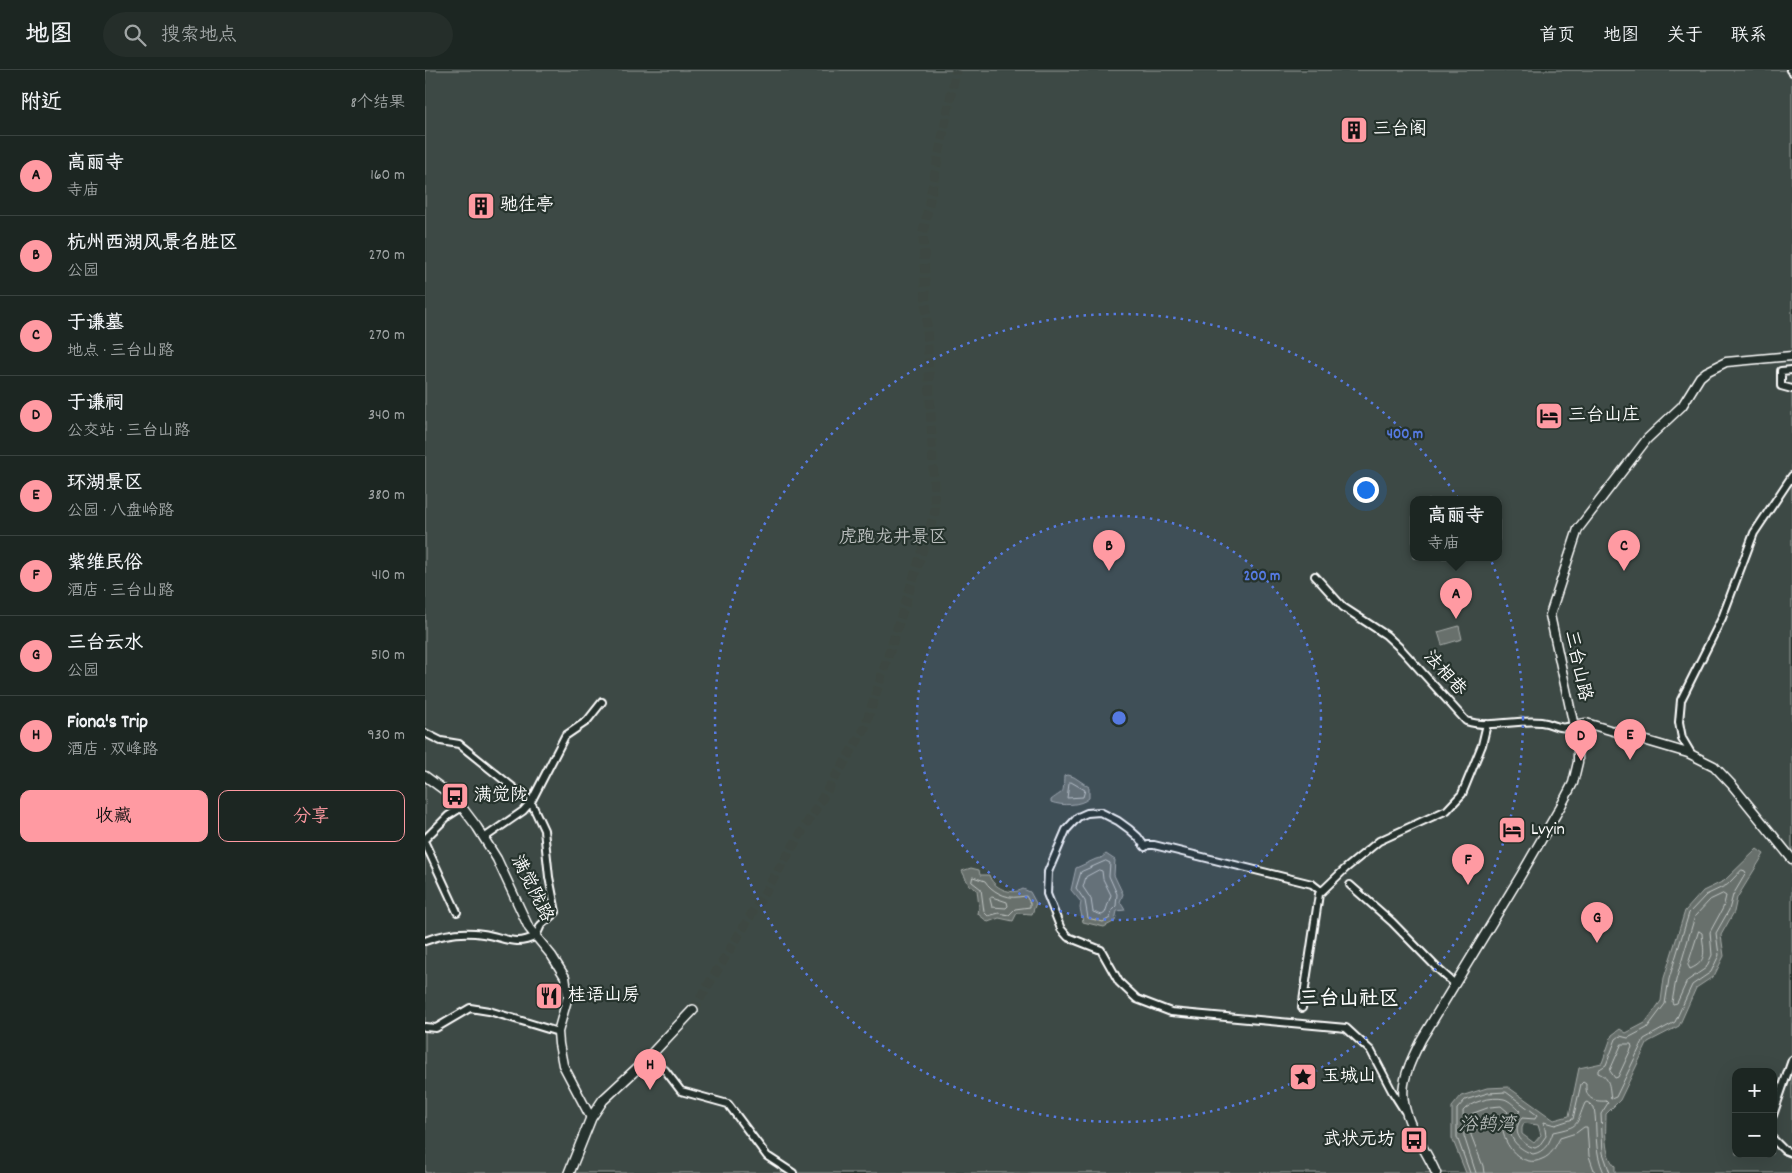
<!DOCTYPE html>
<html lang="zh">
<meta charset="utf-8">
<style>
:root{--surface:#1c2622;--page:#252e2a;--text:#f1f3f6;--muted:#a0a5a5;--line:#3a4340;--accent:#ff9aa2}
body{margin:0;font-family:Dekko,"LXGW WenKai TC",sans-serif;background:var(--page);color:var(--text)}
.controls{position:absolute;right:15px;bottom:15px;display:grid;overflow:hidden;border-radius:10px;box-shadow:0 5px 20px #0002}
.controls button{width:45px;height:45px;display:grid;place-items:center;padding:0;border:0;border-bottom:1px solid var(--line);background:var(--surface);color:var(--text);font:25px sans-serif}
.you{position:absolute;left:940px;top:419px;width:18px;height:18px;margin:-12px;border:4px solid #fff;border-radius:50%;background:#1a73e8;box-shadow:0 0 0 8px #1a73e833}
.badge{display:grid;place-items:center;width:32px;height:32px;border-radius:50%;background:var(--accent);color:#111;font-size:16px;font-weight:700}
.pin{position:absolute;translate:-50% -41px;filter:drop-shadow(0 1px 2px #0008)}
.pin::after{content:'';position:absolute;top:26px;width:18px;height:15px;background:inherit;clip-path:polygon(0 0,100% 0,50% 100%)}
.popup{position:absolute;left:985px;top:426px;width:92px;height:65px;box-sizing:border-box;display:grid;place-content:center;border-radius:10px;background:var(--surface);filter:drop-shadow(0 1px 4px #0005);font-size:16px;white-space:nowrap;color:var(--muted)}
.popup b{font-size:19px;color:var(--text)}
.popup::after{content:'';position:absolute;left:50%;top:100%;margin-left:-10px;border:10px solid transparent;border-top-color:var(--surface)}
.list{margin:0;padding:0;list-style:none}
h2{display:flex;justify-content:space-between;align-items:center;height:65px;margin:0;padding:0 20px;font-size:21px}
h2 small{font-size:16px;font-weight:400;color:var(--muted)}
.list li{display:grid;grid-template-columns:32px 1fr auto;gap:15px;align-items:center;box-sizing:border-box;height:80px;padding:0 20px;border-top:1px solid var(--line)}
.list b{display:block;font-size:19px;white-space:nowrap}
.list p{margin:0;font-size:16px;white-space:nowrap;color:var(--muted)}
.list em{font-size:16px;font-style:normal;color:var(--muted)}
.actions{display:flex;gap:10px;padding:15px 20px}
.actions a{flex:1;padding:11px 0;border:1px solid var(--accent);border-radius:10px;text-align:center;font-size:18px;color:var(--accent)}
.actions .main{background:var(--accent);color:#111}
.icon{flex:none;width:28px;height:28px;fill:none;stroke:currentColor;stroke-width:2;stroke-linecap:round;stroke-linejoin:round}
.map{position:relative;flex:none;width:1367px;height:1103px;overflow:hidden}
header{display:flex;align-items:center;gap:30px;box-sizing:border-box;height:70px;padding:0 25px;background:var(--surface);border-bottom:1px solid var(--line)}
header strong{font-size:24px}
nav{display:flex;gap:28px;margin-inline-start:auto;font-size:18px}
.search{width:350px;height:45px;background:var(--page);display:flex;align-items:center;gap:12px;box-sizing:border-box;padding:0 18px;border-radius:28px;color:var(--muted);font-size:19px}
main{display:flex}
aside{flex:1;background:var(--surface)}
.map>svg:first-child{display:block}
</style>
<header>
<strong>地图</strong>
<div class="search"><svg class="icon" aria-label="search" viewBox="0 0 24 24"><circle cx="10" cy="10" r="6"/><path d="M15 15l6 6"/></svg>搜索地点</div>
<nav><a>首页</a><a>地图</a><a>关于</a><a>联系</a></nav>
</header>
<main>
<aside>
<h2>附近<small>8个结果</small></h2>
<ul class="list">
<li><span class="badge">A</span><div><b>高丽寺</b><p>寺庙</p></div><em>160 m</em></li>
<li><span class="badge">B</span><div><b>杭州西湖风景名胜区</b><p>公园</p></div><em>270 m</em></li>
<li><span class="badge">C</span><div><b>于谦墓</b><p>地点 · 三台山路</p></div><em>270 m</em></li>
<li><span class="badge">D</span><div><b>于谦祠</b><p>公交站 · 三台山路</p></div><em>340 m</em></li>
<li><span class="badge">E</span><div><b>环湖景区</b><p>公园 · 八盘岭路</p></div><em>380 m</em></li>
<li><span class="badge">F</span><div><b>紫维民俗</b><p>酒店 · 三台山路</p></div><em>410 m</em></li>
<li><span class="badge">G</span><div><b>三台云水</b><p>公园</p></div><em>510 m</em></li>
<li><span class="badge">H</span><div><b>Fiona's Trip</b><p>酒店 · 双峰路</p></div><em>930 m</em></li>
</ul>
<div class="actions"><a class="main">收藏</a><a>分享</a></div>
</aside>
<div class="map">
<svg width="1367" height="1103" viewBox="0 0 1367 1103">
<rect width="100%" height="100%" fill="#26332d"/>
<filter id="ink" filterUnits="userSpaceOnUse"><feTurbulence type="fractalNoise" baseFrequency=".02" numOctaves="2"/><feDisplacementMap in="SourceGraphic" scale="10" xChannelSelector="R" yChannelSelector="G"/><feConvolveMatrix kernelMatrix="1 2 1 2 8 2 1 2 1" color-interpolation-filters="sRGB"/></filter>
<g filter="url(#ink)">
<path fill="#3e4944" stroke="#9ea4a2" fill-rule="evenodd" d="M 0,0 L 1367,0 L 1367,1103 L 0,1103 ZM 988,430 L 1074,430 L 1074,488 L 988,488 ZM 1311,1002 L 1348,1002 L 1348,1084 L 1311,1084 Z"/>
<path fill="#67706c" stroke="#a4a9a7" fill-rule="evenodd" d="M 1034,556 L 1037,569 L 1017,575 L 1013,562 Z
M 642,705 L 649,707 L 664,717 L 664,728 C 656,736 636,736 626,732 L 626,730 C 640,719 638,726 639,706 Z
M 1332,779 L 1339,784 L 1312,828 L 1309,842 L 1296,865 L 1299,886 L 1289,906 L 1271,918 L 1254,956 L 1223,972 L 1195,1030 L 1181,1044 C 1181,1060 1178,1084 1190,1096 L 1190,1103 L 1041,1103 L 1027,1068 L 1027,1037 L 1036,1026 L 1062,1018 L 1083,1017 L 1129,1050 L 1144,1046 L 1154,998 L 1177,993 L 1187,965 L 1195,959 L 1201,963 L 1220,953 L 1236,931 L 1239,908 L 1260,841 L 1278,821 L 1299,811 ZM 1099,1053 L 1113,1055 L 1116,1065 L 1109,1073 L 1097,1064 L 1097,1058 Z
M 681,784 L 690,790 L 689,805 L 698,824 L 695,832 L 700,840 L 692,841 L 690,851 L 679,857 L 658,852 L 655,838 L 656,832 L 646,820 L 651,798 L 671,789 L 676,788 Z
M 546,798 L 554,800 L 555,805 L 564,805 C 568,818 586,826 598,819 L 605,822 L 611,833 L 607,844 L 592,843 L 588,851 L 574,848 L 563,852 L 553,844 L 554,837 L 552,820 L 544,815 L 537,801 Z"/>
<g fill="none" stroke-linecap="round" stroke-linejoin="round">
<path stroke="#c2c6c4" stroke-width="1" d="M 646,712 L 660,720 L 658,727 L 642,728 L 644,714 Z
M 681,791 L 685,793 L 684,806 L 692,824 L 691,836 L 687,840 L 685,848 L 678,852 L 663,848 L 660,831 L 651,818 L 656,802 Z
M 674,800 L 677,801 L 678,809 L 686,825 L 680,843 L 677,845 L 668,842 L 666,829 L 658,817 L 661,807 Z
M 1317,800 L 1320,801 L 1321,803 L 1308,825 L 1304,840 L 1291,863 L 1294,885 L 1286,902 L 1267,915 L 1250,952 L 1219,969 L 1191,1027 L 1186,1029 C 1184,1018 1186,1008 1173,1003 L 1173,1000 L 1181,995 L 1191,969 L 1195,966 L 1203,968 L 1222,958 L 1240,934 L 1244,909 L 1264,843 L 1281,825 L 1302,815 Z
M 548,807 L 560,811 C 566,821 581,829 593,827 C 596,827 598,826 601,826 L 605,833 L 605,837 L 590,839 L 584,845 L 574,843 L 563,846 L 559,842 L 556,819 L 547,812 Z
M 1298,824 L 1301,826 L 1298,838 L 1285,862 L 1287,885 L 1281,898 L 1262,911 L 1252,933 L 1248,934 L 1247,932 L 1251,910 L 1270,846 L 1285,830 Z
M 567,827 L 582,832 L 583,836 L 581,838 L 567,837 L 565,829 Z
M 1274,861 L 1277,863 C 1278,880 1284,891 1265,899 L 1263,895 Z
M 1197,974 L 1206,974 L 1207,977 L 1193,1007 L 1190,1008 L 1185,1001 Z
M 1045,1103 L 1032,1067 L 1032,1039 L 1040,1030 L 1063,1023 L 1081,1022 L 1112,1045 L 1110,1049 L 1097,1048 C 1086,1061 1095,1074 1110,1078 L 1114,1076 L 1121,1066 L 1119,1052 L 1130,1055 L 1148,1049 L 1156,1014 L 1158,1012 L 1161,1014 C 1160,1028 1168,1032 1181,1031 L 1183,1033 L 1176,1044 L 1178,1083 L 1185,1103
M 1051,1103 L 1039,1066 L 1038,1041 C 1045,1032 1067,1026 1079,1029 C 1084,1030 1091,1037 1095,1041 C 1092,1045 1088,1049 1086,1054 C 1082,1069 1095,1080 1108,1084 C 1120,1082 1125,1072 1128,1062 C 1156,1056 1150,1056 1160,1033 L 1162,1032 L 1169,1037 C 1173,1061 1168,1079 1179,1103
M 1059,1103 L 1058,1096 L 1046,1065 L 1046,1044 L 1065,1037 L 1076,1036 L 1083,1042 C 1081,1047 1078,1051 1078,1057 C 1077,1075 1098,1099 1117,1089 C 1126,1086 1131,1076 1135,1068 L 1151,1063 L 1159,1057 L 1162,1057 L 1164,1086 L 1170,1103"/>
<path stroke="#3c4742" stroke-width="9" stroke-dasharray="9 4.5" stroke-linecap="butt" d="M 268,940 L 439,660 L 510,442 L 498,163 L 531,0"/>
<g stroke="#fff" stroke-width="10">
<path id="minor" d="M 1365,0 L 1367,2
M 1367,300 L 1356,301 L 1356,316 L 1367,319
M 890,506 L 918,537 L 961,565 L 977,580 L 1041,651 C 1065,659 1090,649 1116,652 C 1132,654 1131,661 1150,655
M 0,663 L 16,671 L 34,674 L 106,732 L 119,760 L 124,807 L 131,842 L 116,855 L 111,866 C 90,877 79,867 58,864 C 39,861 18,864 0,871
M 1267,685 L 1257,668 L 1254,652 L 1256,630 L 1297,548 L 1329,463 L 1367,406
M 59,768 L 98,741 L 106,732 L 140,666 L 162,651 L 177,632
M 0,769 L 23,746 L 37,737
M 0,773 L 32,842
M 925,815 L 967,852 L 1013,899 L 1030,914
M 896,821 L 887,814 L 729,775 L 723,775 L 720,777 L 713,767 L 704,759 L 693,751 L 675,742 L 662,743 L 653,747 L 641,760 L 623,802 L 622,824 L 636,859 L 643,867 L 676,880 L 694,912 L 712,929 L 746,942 L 921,958 L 946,981 L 967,1021 L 979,1040
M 877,938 L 894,824 L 920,799 L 954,771 L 1022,740 L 1037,724 L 1057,675 L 1062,654
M 0,957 L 11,958 L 45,938 L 64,941 L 133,962
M 219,992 L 240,1000 L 256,1021 L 303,1034 L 342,1086 L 368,1103
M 1348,1045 L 1367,990
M 1348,1069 L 1359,1080 L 1367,1083"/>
</g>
<g stroke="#fff" stroke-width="11">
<path id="tertiary" d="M 1150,655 L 1161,653 L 1263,683 L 1289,696 L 1307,715 L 1367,789
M 0,706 L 30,728 L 52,757 L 72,789 L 104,858 L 127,886 L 140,907 L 143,926 L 133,962 L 134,974 L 138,995 L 166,1048
M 1011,1103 C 1006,1091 999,1080 993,1069 C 970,1028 976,1010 996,970 L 1096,805 L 1137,734 L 1148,713 L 1153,692 L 1153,675 L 1125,545 L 1153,459 L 1222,369 L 1257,336 L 1275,307 L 1281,302 L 1301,292 L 1367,286"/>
</g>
<g stroke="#fff" stroke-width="12">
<path id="secondary" d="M 144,1103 L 166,1048 L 178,1030 L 219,992 L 268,940"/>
</g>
<use href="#minor" stroke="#26332d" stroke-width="6"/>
<use href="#tertiary" stroke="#26332d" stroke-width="8"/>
<use href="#secondary" stroke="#26332d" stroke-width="9"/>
</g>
</g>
<circle cx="694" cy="648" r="202" fill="#567ae2" fill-opacity=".12"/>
<g fill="none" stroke="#567ae2" stroke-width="2.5" stroke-dasharray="2.5 5">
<circle cx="694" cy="648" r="202"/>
<circle cx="694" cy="648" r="404"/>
</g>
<defs>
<g id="building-square" transform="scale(1.4375)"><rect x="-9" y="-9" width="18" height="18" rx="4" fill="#ff9aa2" stroke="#26332d"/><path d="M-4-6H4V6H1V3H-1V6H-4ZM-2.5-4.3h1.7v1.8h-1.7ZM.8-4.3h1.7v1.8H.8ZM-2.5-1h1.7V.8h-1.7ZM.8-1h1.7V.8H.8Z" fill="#111"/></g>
<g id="hotel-square" transform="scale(1.4375)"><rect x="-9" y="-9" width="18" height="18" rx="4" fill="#ff9aa2" stroke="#26332d"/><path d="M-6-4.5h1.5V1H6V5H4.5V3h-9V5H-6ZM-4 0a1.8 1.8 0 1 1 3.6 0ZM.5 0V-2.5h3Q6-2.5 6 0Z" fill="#111"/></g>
<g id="bus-square" transform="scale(1.4375)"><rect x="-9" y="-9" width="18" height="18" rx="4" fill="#ff9aa2" stroke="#26332d"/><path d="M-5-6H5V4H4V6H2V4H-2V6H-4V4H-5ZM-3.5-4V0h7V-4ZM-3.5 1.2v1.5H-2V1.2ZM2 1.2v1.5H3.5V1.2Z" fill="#111"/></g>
<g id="restaurant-square" transform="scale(1.4375)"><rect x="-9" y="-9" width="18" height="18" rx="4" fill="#ff9aa2" stroke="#26332d"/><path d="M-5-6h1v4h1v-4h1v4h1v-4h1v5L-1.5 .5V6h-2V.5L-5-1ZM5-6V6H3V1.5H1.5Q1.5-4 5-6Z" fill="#111"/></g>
<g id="sight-square" transform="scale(1.4375)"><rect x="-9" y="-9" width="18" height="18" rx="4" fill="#ff9aa2" stroke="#26332d"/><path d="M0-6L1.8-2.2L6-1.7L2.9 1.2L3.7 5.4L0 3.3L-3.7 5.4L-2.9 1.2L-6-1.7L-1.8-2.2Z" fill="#111"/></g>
</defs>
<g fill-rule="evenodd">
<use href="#building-square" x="929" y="60"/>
<use href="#building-square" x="56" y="136"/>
<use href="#hotel-square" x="1124" y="346"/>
<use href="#bus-square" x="30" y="726"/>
<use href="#hotel-square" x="1087" y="760"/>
<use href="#restaurant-square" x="124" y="926"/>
<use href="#sight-square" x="878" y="1007"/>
<use href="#bus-square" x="989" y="1070"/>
</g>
<g text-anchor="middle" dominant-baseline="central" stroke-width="4.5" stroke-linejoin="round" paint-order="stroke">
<g font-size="18" fill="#fff" stroke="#26332d" text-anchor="start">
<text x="948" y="60">三台阁</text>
<text x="75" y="136">驰往亭</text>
<text x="1143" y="346">三台山庄</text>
<text x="49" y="726">满觉陇</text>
<text x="1106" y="760">Lvyin</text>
<text x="143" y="926">桂语山房</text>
<text x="897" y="1007">玉城山</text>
<text x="970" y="1070" text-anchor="end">武状元坊</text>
</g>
<g font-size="18" fill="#bbbfbe" stroke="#26332d">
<text x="468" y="468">虎跑龙井景区</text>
</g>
<g font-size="18" fill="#fff" stroke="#26332d">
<text transform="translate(1152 596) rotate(78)">三台山路</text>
<text transform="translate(1019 604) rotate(48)">法相巷</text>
<text transform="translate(106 819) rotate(63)">满觉陇路</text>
</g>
<g font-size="19" font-style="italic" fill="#b3b8b6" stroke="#26332d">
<text x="1062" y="1056">浴鹄湾</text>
</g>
<g font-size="20" font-weight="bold" fill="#fff" stroke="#26332d">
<text x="924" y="930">三台山社区</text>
</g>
</g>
<circle cx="694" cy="648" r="8" fill="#567ae2" stroke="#26332d" stroke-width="2.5"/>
<g font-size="15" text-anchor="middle" font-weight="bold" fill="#567ae2" stroke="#26332d" stroke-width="4.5" stroke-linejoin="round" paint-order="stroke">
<text x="980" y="368">400 m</text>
<text x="837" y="510">200 m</text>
</g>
</svg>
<div class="controls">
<button>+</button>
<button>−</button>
</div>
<div class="you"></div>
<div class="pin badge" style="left:1031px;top:549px">A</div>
<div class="popup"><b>高丽寺</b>寺庙</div>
<div class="pin badge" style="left:684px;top:501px">B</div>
<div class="pin badge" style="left:1199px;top:501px">C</div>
<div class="pin badge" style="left:1156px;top:691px">D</div>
<div class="pin badge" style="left:1205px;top:690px">E</div>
<div class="pin badge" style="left:1043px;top:815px">F</div>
<div class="pin badge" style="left:1172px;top:873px">G</div>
<div class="pin badge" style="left:225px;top:1020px">H</div>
</div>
</main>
